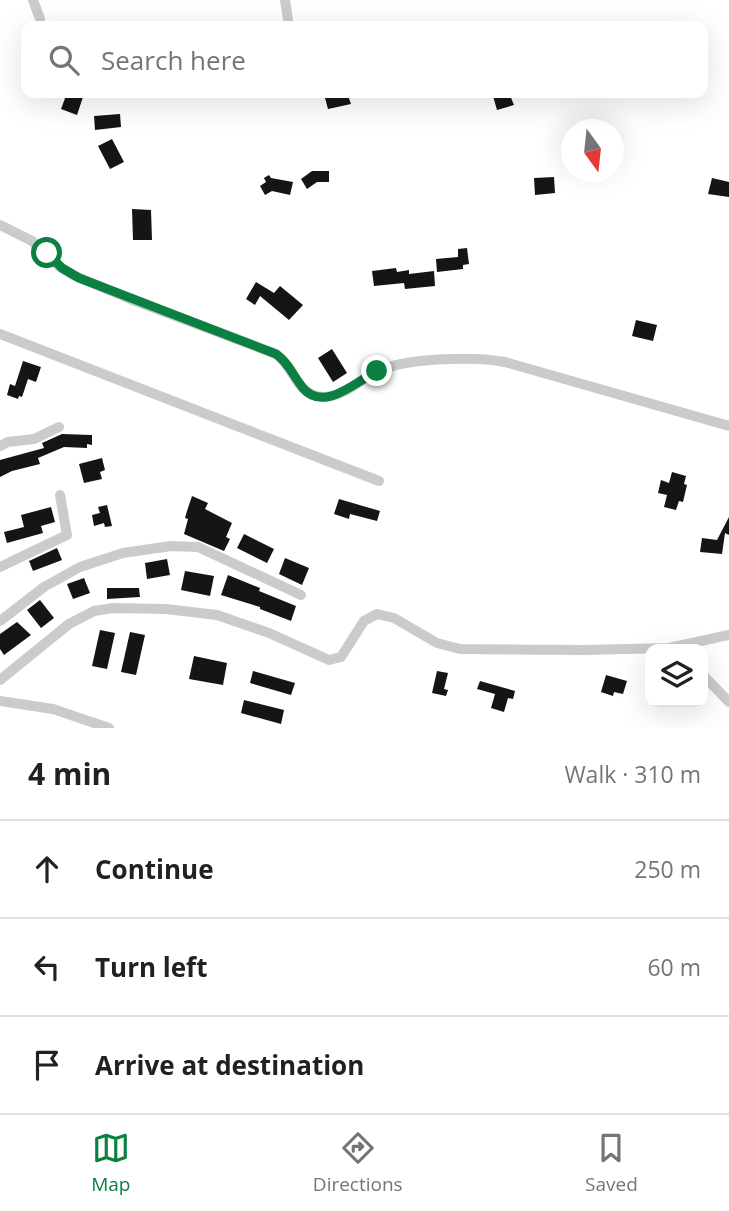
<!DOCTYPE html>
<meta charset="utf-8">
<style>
:root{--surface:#fff;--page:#f6f6f6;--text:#202124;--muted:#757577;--line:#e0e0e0;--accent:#0b8043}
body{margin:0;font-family:"Open Sans",sans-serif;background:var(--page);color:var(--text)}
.controls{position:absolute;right:21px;bottom:21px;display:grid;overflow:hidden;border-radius:14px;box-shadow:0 7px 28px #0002}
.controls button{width:63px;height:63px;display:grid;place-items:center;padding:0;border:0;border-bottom:2px solid var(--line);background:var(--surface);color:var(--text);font:35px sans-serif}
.compass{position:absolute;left:561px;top:119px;width:63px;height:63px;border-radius:50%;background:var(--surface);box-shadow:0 7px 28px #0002;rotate:165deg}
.stop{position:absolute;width:21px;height:21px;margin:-16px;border:5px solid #0b8043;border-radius:50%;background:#fff}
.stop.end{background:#0b8043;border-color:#fff;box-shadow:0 2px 7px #0008}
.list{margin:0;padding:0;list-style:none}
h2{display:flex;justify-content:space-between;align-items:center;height:91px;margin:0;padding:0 28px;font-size:30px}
h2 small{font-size:23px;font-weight:400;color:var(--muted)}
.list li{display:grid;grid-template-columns:46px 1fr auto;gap:21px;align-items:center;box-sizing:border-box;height:98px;padding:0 28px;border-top:2px solid var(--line)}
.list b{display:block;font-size:26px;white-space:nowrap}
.list em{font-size:23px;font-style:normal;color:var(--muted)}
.icon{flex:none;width:38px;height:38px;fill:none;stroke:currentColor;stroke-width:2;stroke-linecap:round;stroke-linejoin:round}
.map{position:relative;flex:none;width:729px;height:728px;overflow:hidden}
.search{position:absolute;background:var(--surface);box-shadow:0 7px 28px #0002;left:21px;right:21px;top:21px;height:77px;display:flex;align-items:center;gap:18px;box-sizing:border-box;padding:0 24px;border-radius:14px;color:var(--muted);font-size:26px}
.sheet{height:385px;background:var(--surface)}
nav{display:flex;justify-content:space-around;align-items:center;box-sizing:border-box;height:98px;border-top:2px solid var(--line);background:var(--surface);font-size:19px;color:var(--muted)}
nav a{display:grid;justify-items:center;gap:4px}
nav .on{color:var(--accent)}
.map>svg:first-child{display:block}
</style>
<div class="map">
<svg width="729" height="728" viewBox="0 0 729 728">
<rect width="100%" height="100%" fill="#fff"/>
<path fill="#151515" d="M 67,93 L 83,97 L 77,115 L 61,109 Z
M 329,93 L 347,93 L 351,104 L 328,109 L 324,94 Z
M 501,93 L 509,93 L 514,105 L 497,110 L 493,96 Z
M 120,114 L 121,127 L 95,130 L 94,116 Z
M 112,139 L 124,162 L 110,169 L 98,146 Z
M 312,171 L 329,171 L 329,182 L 317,182 L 307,189 L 301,179 Z
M 269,175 L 271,178 L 293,182 L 290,195 L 272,191 L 265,195 L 260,186 L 266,182 L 264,178 Z
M 554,177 L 555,193 L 535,195 L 534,178 Z
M 712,178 L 729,182 L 729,197 L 708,194 Z
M 132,209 L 151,210 L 152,240 L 133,240 Z
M 467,248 L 469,264 L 463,265 L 463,269 L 437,272 L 436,259 L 458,257 L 458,249 Z
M 396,268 L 397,272 L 409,270 L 409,274 L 434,271 L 435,286 L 405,289 L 404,283 L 374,286 L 372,271 Z
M 256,282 L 274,293 L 280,286 L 303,305 L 289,320 L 260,296 L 255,305 L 246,299 Z
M 636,320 L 657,325 L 653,341 L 632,336 Z
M 332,349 L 347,373 L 333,382 L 318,358 Z
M 23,361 L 41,367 L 36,382 L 28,379 L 22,397 L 19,396 L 18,399 L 7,395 L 10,384 L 15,386 Z
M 62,434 L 92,435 L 92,445 L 87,444 L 87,448 L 64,447 L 38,458 L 40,464 L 12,471 L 0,477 L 0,460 L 44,448 L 42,443 Z
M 102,458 L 105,470 L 100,472 L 102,479 L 84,483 L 79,464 Z
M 672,472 L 686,476 L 684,484 L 687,485 L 683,502 L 679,501 L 676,510 L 664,507 L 667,495 L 658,493 L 661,480 L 669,483 Z
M 192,496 L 208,503 L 205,509 L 232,523 L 226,537 L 230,539 L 224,551 L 184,534 L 188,519 L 185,518 L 187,511 Z
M 339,499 L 380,511 L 377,521 L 350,514 L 349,519 L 334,514 Z
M 107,505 L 112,526 L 105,527 L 104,523 L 94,526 L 92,515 L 100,513 L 98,507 Z
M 51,507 L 55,522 L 41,526 L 43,533 L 7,543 L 4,532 L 24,527 L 21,515 Z
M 729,517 L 729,535 L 725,533 L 722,554 L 700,552 L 702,538 L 717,540 Z
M 244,534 L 274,549 L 267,563 L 237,548 Z
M 57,548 L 62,560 L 33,571 L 29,561 Z
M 285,558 L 309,568 L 302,585 L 279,574 Z
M 167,559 L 170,575 L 147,579 L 145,563 Z
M 185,571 L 214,576 L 210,596 L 181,590 Z
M 228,575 L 260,588 L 259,591 L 296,606 L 291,621 L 260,609 L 260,607 L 221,595 Z
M 84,578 L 90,593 L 73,599 L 67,584 Z
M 107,588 L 139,588 L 140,597 L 107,599 Z
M 40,600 L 54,618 L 41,628 L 27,610 Z
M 17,622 L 31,635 L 4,655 L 0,649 L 0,634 Z
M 100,630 L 115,633 L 107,669 L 92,666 Z
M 130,632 L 145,635 L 136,675 L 121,672 Z
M 194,656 L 227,663 L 223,685 L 189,679 Z
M 253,671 L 295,683 L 291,695 L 250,683 Z
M 437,671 L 448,673 L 444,689 L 448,690 L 446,696 L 432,693 Z
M 606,675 L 627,681 L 623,694 L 614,692 L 613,696 L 601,692 Z
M 480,681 L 515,691 L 513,699 L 508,698 L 504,712 L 491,708 L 495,694 L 477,689 Z
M 244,700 L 284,710 L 281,724 L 241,713 Z"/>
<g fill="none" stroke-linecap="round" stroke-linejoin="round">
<path stroke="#cbcbcb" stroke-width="10" d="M 33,0 L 40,19
M 285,0 L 289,26
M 0,225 L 32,241 L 60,267 L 73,275 L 130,299 L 276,354 C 291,364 295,387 311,394 C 337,406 359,378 380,370 C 410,358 474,356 505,362 L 729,426
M 0,334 L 379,481
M 0,446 L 8,442 L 34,439 L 59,427
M 0,567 L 67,535 L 60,495
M 0,621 L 44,587 L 80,567 L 123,553 L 171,546 L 198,547 L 301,595
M 703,675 L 729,702
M 0,680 L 69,624 L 94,611 L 113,608 L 166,609 L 217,615 L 269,633 L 329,660 L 341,657 L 364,621 L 377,614 L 394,618 L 437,643 L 460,649 L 585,650 L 669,648 L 729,635
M 0,701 L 53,709 L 109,728"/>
</g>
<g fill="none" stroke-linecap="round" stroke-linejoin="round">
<path stroke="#0b8043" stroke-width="9" d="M 47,253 L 62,268 L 79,278 L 276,354 C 289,363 293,376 303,388 C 324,413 357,381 377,371"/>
</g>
</svg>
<div class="controls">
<button><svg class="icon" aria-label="layers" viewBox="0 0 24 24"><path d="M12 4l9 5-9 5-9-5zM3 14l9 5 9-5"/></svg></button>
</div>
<svg class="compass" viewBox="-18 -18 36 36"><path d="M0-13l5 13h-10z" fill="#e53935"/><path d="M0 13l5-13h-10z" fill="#757577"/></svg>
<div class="stop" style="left:47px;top:253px"></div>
<div class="stop end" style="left:377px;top:371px"></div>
<div class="search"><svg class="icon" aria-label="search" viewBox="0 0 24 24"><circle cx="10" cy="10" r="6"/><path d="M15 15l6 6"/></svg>Search here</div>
</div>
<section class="sheet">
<h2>4 min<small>Walk · 310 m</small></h2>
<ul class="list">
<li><svg class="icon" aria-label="ahead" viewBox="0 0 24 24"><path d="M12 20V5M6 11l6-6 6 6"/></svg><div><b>Continue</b></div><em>250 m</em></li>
<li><svg class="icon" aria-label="left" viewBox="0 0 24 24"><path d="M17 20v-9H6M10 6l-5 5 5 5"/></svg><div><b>Turn left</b></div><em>60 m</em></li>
<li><svg class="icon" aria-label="arrive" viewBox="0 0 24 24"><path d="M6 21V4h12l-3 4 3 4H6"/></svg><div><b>Arrive at destination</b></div></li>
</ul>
</section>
<nav>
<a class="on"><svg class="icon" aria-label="map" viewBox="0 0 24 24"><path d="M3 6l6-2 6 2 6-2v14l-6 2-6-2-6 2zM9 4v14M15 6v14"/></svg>Map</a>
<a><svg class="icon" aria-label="directions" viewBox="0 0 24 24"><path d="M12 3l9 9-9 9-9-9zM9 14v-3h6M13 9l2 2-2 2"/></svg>Directions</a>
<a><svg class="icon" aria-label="saved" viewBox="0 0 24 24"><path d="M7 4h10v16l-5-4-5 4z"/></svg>Saved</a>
</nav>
